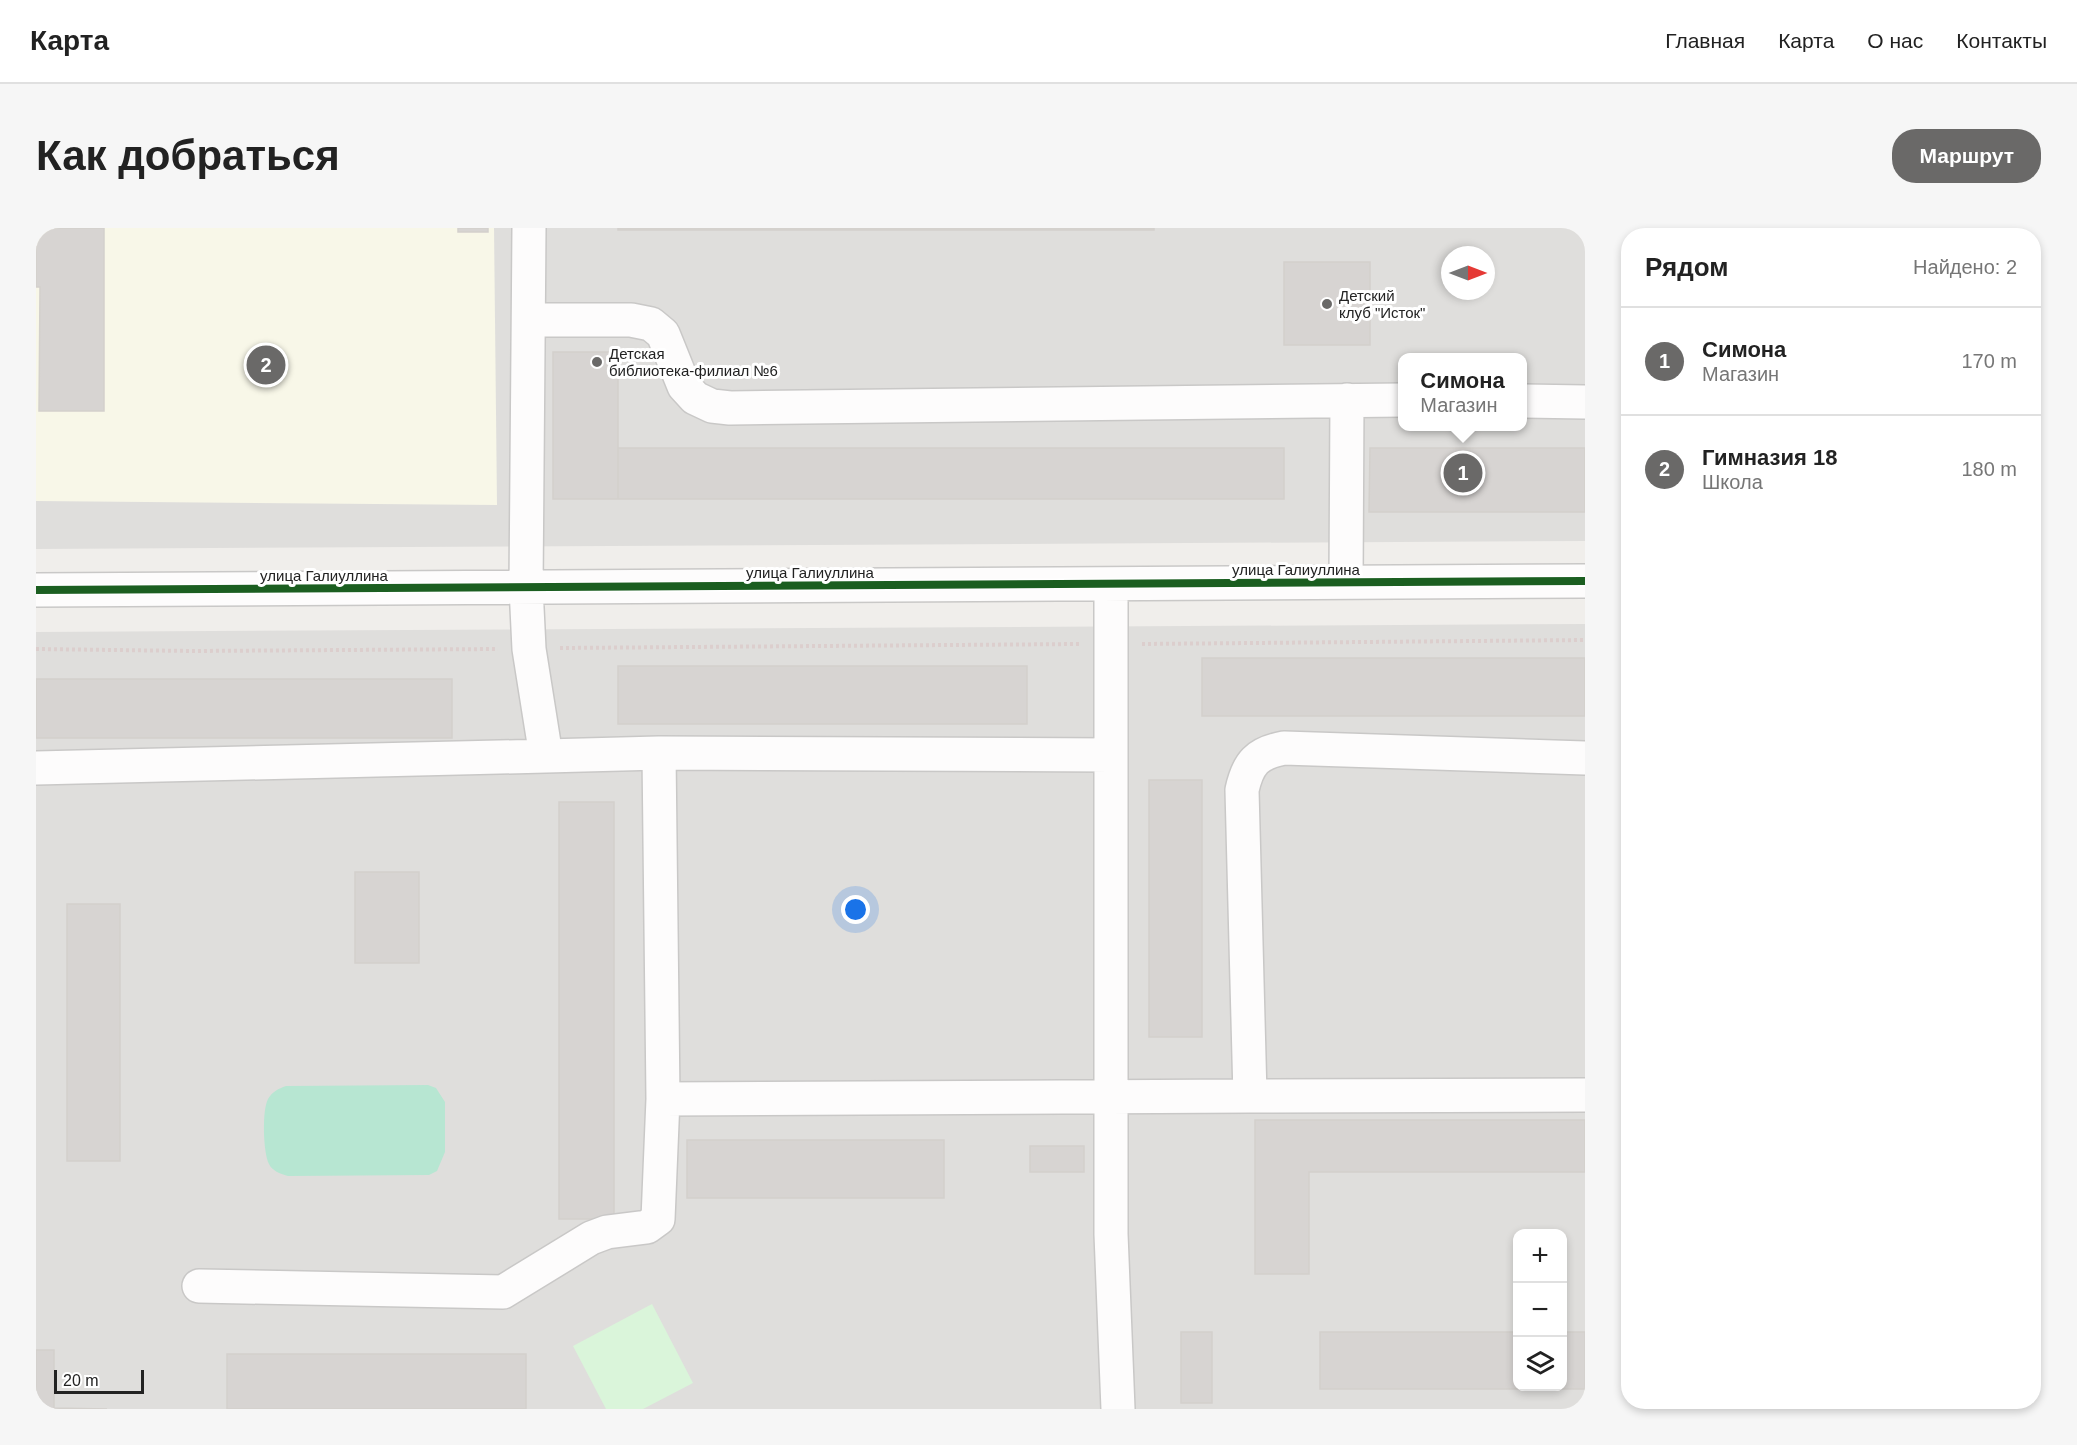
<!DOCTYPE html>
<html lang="ru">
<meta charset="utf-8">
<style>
:root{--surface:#fff;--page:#f6f6f6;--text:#222;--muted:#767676;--line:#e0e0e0;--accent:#6a6968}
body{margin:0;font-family:Helvetica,sans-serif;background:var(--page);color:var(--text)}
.controls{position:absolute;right:18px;bottom:18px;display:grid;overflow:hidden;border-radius:12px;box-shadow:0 3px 9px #0003}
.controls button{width:54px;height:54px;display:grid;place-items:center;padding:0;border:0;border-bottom:2px solid var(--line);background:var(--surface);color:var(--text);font:30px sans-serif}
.compass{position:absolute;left:1405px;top:18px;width:54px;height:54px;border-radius:50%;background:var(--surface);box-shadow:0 3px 9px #0003;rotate:90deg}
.scale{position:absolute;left:18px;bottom:15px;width:90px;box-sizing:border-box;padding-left:6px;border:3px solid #222;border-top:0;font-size:16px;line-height:21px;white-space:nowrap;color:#222;-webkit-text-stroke:4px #fff;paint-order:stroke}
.you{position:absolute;left:820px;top:682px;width:21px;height:21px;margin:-15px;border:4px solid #fff;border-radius:50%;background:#1a73e8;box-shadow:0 0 0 9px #1a73e833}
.badge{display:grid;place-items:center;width:39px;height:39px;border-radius:50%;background:var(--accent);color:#fff;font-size:20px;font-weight:700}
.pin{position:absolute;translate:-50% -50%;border:3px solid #fff;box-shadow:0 2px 6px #0006}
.popup{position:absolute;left:1362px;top:125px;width:129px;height:78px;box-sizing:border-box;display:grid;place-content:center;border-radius:12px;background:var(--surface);filter:drop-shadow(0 2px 4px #0005);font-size:20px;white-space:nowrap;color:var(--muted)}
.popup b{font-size:22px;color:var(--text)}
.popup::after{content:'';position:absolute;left:50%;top:100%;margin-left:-12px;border:12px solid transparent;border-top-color:var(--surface)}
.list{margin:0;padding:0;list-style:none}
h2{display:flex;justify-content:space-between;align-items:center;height:78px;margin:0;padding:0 24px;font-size:26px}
h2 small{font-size:20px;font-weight:400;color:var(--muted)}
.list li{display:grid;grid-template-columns:39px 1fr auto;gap:18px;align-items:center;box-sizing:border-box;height:108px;padding:0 24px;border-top:2px solid var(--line)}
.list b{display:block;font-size:22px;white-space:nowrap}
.list p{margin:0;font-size:20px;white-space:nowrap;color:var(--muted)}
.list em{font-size:20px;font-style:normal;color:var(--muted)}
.icon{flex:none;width:33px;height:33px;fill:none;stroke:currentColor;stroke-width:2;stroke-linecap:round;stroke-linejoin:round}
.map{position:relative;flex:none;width:1549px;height:1181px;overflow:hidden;border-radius:24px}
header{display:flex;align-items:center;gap:36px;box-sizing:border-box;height:84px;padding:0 30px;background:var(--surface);border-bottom:2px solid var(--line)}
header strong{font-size:28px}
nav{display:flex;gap:33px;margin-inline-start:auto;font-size:21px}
.intro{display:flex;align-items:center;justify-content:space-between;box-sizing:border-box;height:144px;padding:0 36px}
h1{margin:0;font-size:42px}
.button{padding:15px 27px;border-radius:24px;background:var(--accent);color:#fff;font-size:21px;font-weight:700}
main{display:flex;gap:36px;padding:0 36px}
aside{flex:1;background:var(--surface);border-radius:24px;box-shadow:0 3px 9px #0003}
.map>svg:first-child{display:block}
</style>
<header>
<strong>Карта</strong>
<nav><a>Главная</a><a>Карта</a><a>О нас</a><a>Контакты</a></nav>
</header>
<div class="intro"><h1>Как добраться</h1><a class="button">Маршрут</a></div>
<main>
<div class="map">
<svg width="1549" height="1181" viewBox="0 0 1549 1181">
<rect width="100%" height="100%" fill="#f0eeeb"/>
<path fill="#dfdedc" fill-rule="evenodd" d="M 0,0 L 1549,0 L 1549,313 L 0,321 ZM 1414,27 L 1450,27 L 1450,63 L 1414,63 ZM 1367,130 L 1487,130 L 1487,198 L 1367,198 Z
M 1549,396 L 1549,1181 L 0,1181 L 0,404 ZM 1482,1006 L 1526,1006 L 1526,1158 L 1482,1158 Z"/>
<path fill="#f8f7e8" d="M 0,0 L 458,0 L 461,277 L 0,273 Z"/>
<path fill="#daf5da" d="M 616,1076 L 657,1155 L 607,1181 L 570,1181 L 537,1118 Z"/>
<path fill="#b7e6d2" d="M 392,857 L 400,860 L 409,874 L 409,924 L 401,943 L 393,947 L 252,948 C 245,946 236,943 233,936 C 227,924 226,882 232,871 C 237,863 242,861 250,858 Z"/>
<path fill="#d7d4d2" stroke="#d3d0cc" stroke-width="1.5" d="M 0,0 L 68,0 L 68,183 L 3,183 L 4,59 L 0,59 Z
M 422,0 L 452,0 L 452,4 L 422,4 Z
M 582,0 L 1118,0 L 1118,2 L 582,2 Z
M 1248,34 L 1334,34 L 1334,117 L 1248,117 Z
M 517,124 L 582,124 L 582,271 L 517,271 Z
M 582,220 L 1248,220 L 1248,271 L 582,271 Z
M 1334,220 L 1549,220 L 1549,284 L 1333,284 Z
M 1166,430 L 1549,430 L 1549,488 L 1166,488 Z
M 582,438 L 991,438 L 991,496 L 582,496 Z
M 0,451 L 416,451 L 416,510 L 0,510 Z
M 1113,552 L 1166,552 L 1166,809 L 1113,809 Z
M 523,574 L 578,574 L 578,991 L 523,991 Z
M 319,644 L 383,644 L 383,735 L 319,735 Z
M 31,676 L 84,676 L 84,933 L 31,933 Z
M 1219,892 L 1549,892 L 1549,944 L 1273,944 L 1273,1046 L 1219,1046 Z
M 651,912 L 908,912 L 908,970 L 651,970 Z
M 994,918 L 1048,918 L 1048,944 L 994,944 Z
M 1145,1104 L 1176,1104 L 1176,1175 L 1145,1175 Z
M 1284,1104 L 1482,1104 L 1482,1158 L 1526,1158 L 1526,1104 L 1549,1104 L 1549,1161 L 1284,1161 Z
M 0,1122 L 18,1122 L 18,1180 L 71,1181 L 0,1181 Z
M 191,1126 L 490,1126 L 490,1181 L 191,1181 Z"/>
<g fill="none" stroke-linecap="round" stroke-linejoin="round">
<g stroke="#c9c8c7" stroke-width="36">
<path id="minor" d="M 493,0 L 490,359 L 493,421 L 510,528 L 623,525 L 1075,527
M 493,92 L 595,92 L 615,96 L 627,106 L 648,158 L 659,170 L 676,178 L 694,180 L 1367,172
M 1487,173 L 1549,174
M 1310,354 L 1311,172
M 1075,356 L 1075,1006 L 1082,1181
M 0,362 L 1549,353
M 0,540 L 510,528
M 1214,868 L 1549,867
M 627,871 L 1214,868 L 1206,562 C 1212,535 1221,525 1248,520 L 1549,530
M 163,1058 L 467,1064 L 555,1010 L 571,1004 L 611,999 L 622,991 L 627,871 L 623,525"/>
</g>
<path stroke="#dccecd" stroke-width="4" stroke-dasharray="3 3" stroke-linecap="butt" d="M 1106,416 L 1549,412
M 524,420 L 1044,416
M 0,421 L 157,423 L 462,421"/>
<use href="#minor" stroke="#fdfcfc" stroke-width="33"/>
<g stroke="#fff" stroke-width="11">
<path id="cycleway" d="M 0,362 L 1549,353"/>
</g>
<use href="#cycleway" stroke="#1b5e20" stroke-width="8"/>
</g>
<g fill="#6a6968" stroke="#fff" stroke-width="2">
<circle cx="1291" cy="76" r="6"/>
<circle cx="561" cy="134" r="6"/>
</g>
<g text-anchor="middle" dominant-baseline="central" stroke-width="6" stroke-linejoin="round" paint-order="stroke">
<g font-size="15" fill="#222" stroke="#fff" text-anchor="start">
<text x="1303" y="67">Детский<tspan x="1303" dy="17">клуб "Исток"</tspan></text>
<text x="573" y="125">Детская<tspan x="573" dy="17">библиотека-филиал №6</tspan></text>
</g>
<g font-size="15" fill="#222" stroke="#fff">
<text x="1260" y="341">улица Галиуллина</text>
<text x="774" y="344">улица Галиуллина</text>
<text x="288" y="347">улица Галиуллина</text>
</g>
</g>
</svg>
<div class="controls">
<button>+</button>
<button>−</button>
<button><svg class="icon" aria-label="layers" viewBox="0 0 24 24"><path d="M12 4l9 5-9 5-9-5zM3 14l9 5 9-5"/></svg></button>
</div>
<svg class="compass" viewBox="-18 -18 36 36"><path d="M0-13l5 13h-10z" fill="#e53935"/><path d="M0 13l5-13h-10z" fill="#767676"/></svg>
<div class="scale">20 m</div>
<div class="you"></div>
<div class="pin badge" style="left:1427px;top:245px">1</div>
<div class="popup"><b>Симона</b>Магазин</div>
<div class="pin badge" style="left:230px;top:137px">2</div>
</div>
<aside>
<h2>Рядом<small>Найдено: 2</small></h2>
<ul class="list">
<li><span class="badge">1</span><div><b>Симона</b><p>Магазин</p></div><em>170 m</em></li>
<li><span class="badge">2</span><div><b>Гимназия 18</b><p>Школа</p></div><em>180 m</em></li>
</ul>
</aside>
</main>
